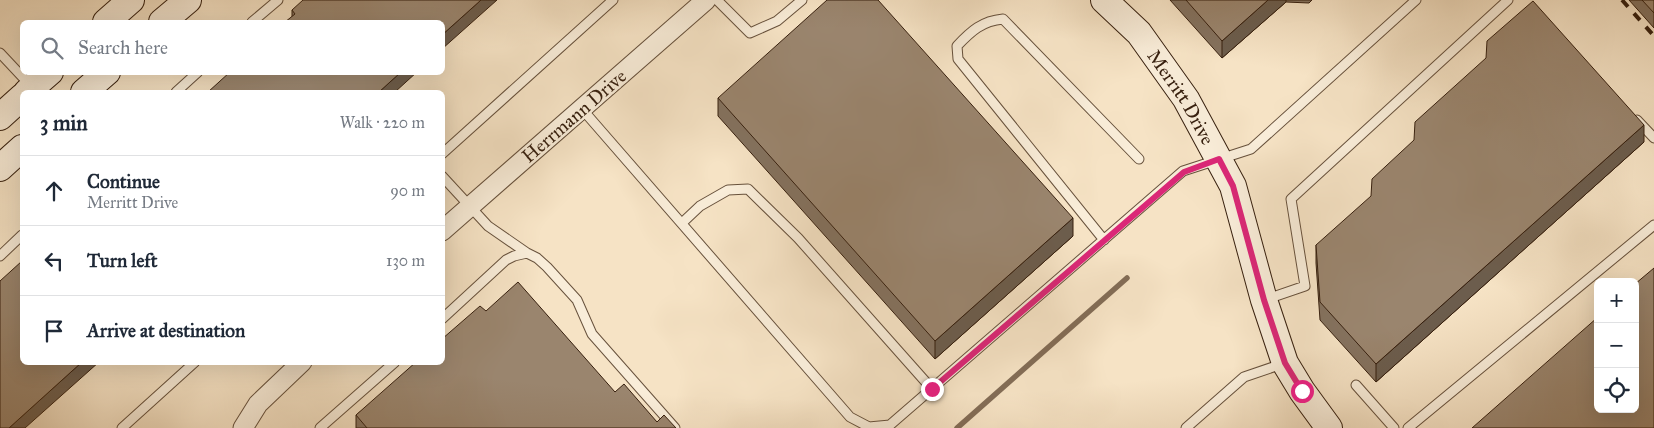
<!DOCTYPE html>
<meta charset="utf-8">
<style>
:root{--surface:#fff;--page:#f2f2f3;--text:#1f2937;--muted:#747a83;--line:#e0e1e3}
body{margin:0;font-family:"IM FELL Great Primer",serif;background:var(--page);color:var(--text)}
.controls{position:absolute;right:15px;bottom:15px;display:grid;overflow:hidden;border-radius:8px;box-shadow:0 5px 20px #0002}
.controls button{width:45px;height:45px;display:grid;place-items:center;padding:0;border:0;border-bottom:1px solid var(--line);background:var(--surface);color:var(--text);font:25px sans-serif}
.stop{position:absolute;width:15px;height:15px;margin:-11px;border:4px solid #db2777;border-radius:50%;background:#fff}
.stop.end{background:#db2777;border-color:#fff;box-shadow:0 1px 5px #0008}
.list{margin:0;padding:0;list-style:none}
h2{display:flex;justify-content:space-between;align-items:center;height:65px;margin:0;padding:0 20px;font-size:21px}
h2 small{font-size:16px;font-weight:400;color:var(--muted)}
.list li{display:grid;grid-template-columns:32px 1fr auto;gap:15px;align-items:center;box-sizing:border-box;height:70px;padding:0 20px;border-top:1px solid var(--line)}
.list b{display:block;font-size:19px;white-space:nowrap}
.list p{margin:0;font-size:16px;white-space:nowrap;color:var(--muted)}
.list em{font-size:16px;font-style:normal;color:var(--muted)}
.icon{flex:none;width:28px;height:28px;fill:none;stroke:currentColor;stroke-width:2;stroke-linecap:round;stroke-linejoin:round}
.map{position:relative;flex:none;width:1654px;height:428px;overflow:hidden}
.search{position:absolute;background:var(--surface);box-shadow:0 5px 20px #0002;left:20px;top:20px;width:425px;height:55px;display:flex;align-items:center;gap:12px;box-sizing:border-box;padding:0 18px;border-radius:8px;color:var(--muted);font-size:19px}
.panel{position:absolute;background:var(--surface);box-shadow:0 5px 20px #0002;left:20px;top:90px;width:425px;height:275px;border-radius:8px}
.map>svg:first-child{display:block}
</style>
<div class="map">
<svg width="1654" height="428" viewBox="0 0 1654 428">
<rect width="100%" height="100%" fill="#f6e3c5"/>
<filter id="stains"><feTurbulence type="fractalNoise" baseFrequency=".004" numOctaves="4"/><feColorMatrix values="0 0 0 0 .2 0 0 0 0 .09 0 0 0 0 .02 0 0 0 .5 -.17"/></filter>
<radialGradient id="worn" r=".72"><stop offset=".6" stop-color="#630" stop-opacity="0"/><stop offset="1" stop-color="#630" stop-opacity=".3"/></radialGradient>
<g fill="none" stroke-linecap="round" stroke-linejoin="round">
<path stroke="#836d57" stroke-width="5.5" d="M 957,428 L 1127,278"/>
<g stroke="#67513c" stroke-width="11">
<path id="lane" d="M 717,0 L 750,33 L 777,21 L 802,0
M 252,22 L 278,0
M 0,53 L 30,85
M 176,92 L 198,72
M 582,109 L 850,417 L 869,427 L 890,425 L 1183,171 L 1251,149 L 1416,0
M 1637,120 L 1654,138
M 442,154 L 613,0
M 442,176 L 488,226 L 527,253
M 682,223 L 700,206 L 728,190 L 748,189 L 798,238 L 932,389
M 1104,240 L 958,59 L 957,46 C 971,31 982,21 1003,19 L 1139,159
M 0,256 L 22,235
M 1267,299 L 1305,286 L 1291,199 L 1508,0
M 442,319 L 506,260 L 514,256 L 527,253 L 537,258 L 547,267 L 577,300 L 592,334 L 675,428
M 1356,385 L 1394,428
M 122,428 L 195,362
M 320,428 L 395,362
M 1186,428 L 1244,377 L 1282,364
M 1408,428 L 1654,225"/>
</g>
<g stroke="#67513c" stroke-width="21">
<path id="street" d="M 442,231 L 706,0
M 243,428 L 258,404 L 302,362"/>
</g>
<g stroke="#37200f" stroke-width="28">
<g id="secondary">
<path id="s1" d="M 1104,0 L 1139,33 L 1186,99 L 1233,186 L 1264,300 L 1285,363 L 1302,391 L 1329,428"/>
<path d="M 106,22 L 131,0"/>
<path d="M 162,22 L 188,0"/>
<path d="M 27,92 L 50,72"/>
<path d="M 84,92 L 107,72"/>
<path d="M 0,117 L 22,97"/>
<path d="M 0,168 L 22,148"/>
</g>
</g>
<use href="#lane" stroke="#f9edd9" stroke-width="9"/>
<use href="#street" stroke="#f9edd9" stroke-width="19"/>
<use href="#secondary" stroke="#f9edd9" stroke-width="26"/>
<path stroke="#37200f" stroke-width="4" stroke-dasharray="9 9" stroke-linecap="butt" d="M 1622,0 L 1654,36"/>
</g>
<path fill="#84725f" stroke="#37200f" d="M 497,0 L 292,17 L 292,10 Z
M 1170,0 L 1312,0 L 1309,3 L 1286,2 L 1222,58 Z
M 1629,0 L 1654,0 L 1654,28 Z
M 718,98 L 1073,236 L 935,359 L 718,116 Z
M 1644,142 L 1376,382 L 1320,320 L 1316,263 L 1316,245 Z
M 486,311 L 615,392 L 657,422 L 676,428 L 356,428 L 356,415 Z"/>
<path fill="#6c5d4d" stroke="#37200f" d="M 481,0 L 497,0 L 442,49 L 442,35 Z
M 1268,0 L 1286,0 L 1286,2 L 1222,58 L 1222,41 Z
M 401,72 L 417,72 L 395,92 L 379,92 Z
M 1644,125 L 1644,142 L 1376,382 L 1376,364 Z
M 1073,218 L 1073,236 L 935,359 L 935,341 Z
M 82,362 L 99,362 L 25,428 L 9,428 Z"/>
<path fill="#9a856e" stroke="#37200f" d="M 303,0 L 481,0 L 442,35 L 442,22 L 285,22 L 295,14 L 292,10 Z
M 827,0 L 878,0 L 1073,218 L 935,341 L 718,98 Z
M 1186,0 L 1268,0 L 1222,41 Z
M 1642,0 L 1654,0 L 1654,13 Z
M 1533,1 L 1644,125 L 1376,364 L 1320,302 L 1316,245 L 1371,196 L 1372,179 L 1414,140 L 1415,122 L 1486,58 L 1487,41 Z
M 230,72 L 401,72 L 379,92 L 208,92 Z
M 22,261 L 22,362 L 82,362 L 9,428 L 0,428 L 0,281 Z
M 1654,268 L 1654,428 L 1472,428 L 1598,317 L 1598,409 L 1635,409 L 1635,284 Z
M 518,282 L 615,392 L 624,384 L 657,422 L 664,415 L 676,428 L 367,428 L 356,415 L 416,362 L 442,362 L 442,339 L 480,306 L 486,311 Z"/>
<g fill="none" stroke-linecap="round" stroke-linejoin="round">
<path stroke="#db2777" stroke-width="6" d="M 932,389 L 1184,172 L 1219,159 L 1233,186 L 1264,300 L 1285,363 L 1302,391"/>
</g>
<g text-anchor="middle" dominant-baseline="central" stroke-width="4.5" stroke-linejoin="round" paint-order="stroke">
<g font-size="19" fill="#37200f" stroke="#f9edd9">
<text stroke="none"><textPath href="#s1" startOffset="125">Merritt Drive</textPath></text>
<text transform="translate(574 116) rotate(-41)">Herrmann Drive</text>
</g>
</g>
<rect width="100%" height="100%" filter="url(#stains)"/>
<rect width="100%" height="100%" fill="url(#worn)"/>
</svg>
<div class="controls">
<button>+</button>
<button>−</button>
<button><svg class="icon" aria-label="locate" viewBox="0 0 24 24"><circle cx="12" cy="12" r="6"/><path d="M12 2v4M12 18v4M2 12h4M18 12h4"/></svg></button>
</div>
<div class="stop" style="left:1302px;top:391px"></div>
<div class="stop end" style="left:932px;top:389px"></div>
<div class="search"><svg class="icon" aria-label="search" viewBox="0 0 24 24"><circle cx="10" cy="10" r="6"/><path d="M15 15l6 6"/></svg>Search here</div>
<section class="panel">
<h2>3 min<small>Walk · 220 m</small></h2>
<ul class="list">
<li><svg class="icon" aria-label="ahead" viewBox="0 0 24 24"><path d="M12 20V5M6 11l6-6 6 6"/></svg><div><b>Continue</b><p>Merritt Drive</p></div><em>90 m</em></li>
<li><svg class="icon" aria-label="left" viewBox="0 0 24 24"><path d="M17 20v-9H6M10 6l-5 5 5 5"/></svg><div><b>Turn left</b></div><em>130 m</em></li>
<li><svg class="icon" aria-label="arrive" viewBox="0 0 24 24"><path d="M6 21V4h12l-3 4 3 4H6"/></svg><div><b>Arrive at destination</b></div></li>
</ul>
</section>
</div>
